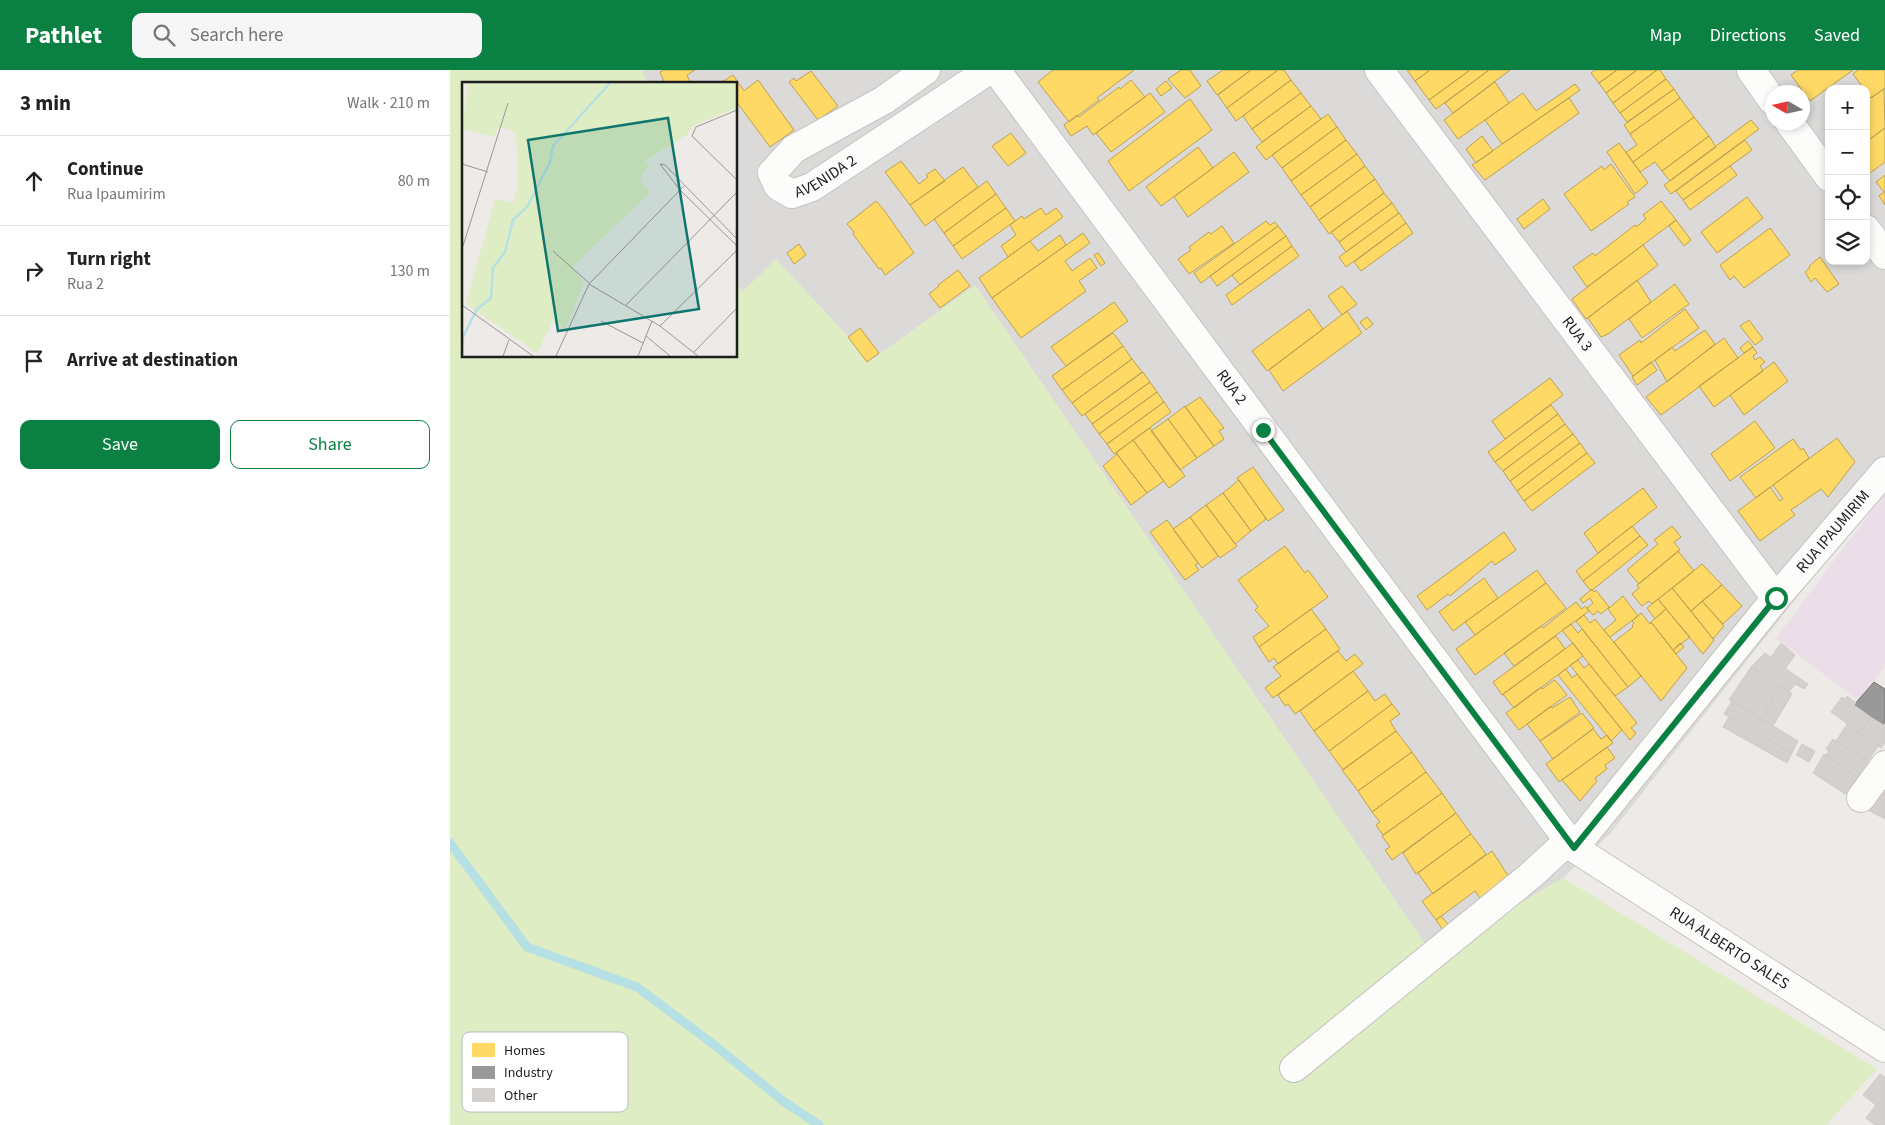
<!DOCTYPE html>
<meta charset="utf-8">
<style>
:root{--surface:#fff;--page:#f6f6f6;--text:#222;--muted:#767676;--line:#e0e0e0;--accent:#0b8043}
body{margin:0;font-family:"Source Sans 3",sans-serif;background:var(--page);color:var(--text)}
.controls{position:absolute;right:15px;top:15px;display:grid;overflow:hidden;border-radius:10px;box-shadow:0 2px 8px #0003}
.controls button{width:45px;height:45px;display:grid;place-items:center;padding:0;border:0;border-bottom:1px solid var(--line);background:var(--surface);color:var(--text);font:25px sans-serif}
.compass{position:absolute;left:1315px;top:15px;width:45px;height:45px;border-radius:50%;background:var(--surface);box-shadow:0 2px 8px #0003;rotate:279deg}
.stop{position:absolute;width:15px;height:15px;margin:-11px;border:4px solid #0b8043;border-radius:50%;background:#fff}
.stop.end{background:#0b8043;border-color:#fff;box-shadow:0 1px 5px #0008}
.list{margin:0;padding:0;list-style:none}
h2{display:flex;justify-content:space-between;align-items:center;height:65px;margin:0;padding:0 20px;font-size:21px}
h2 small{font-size:16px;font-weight:400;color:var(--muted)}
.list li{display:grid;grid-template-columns:32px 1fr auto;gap:15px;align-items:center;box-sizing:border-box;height:90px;padding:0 20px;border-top:1px solid var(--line)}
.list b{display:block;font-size:19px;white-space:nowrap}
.list p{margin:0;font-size:16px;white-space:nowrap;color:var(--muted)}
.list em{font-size:16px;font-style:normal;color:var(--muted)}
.actions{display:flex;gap:10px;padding:15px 20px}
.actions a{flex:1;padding:11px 0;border:1px solid var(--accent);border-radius:10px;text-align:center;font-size:18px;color:var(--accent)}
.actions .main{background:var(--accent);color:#fff}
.icon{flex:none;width:28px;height:28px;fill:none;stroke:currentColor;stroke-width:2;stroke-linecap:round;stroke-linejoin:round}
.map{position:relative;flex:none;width:1435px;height:1055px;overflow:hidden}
header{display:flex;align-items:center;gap:30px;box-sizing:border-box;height:70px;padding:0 25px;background:var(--accent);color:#fff}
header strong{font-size:24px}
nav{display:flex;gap:28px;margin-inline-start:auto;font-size:18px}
.search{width:350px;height:45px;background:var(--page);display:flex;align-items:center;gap:12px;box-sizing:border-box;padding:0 18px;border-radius:10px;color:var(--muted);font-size:19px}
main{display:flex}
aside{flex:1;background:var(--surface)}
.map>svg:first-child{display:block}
</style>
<header>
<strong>Pathlet</strong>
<div class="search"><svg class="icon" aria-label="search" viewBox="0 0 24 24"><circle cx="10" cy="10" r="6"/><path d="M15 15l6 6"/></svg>Search here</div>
<nav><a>Map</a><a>Directions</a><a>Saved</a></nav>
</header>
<main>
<aside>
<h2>3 min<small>Walk · 210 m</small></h2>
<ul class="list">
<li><svg class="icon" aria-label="ahead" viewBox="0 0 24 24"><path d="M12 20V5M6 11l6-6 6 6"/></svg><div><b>Continue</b><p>Rua Ipaumirim</p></div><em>80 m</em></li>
<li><svg class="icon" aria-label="right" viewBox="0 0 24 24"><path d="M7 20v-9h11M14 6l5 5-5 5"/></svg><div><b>Turn right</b><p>Rua 2</p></div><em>130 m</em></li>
<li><svg class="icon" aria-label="arrive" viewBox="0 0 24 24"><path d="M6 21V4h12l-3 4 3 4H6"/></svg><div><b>Arrive at destination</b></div></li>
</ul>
<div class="actions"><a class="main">Save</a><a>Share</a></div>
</aside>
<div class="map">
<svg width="1435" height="1055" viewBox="0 0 1435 1055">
<rect width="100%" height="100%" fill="#edeae7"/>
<path fill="#dcdad8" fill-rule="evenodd" d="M 192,0 L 1435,0 L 1435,416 L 1159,765 L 1113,808 L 982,885 L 525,216 L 420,291 L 326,190 L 292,223 L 286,212 L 286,14 L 197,14 ZM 1379,19 L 1416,19 L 1416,191 L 1379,191 ZM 1322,22 L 1352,22 L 1352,52 L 1322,52 Z"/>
<path fill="#ebdee8" d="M 1435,423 L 1435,596 L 1409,631 L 1326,568 Z"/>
<path fill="#deedc3" d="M 0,0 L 192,0 L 197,14 L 14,14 L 14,286 L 286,286 L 286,212 L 292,222 L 326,189 L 421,291 L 525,215 L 982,884 L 1113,808 L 1427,999 L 1376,1055 L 0,1055 Z"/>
<path fill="#ffd966" stroke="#bca150" d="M 214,0 L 245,0 L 237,5 L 241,14 L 215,14 L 210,2 Z
M 603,0 L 684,0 L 647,28 L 649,30 L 619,52 L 588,12 Z
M 731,0 L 740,0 L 751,16 L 735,28 L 718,9 Z
M 773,0 L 801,0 L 767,25 L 757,11 Z
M 801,0 L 828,0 L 777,38 L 768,25 Z
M 828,0 L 834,0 L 841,10 L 786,51 L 777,38 Z
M 957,0 L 980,0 L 965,11 Z
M 980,0 L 1020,0 L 979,30 L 965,11 Z
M 1020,0 L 1039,0 L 986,39 L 979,30 Z
M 1039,0 L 1060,0 L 1003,43 L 995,33 Z
M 1145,0 L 1167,0 L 1149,13 L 1141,3 Z
M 1167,0 L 1187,0 L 1156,23 L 1149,13 Z
M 1187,0 L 1207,0 L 1163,33 L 1156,23 Z
M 1207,0 L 1210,0 L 1216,9 L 1170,43 L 1163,33 Z
M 1348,0 L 1403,0 L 1360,31 L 1341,5 Z
M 1408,0 L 1435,0 L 1435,18 L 1421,28 L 1416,22 L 1416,19 L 1414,19 L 1403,4 Z
M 361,1 L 388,36 L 368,50 L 339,12 L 344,8 L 346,11 Z
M 283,5 L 294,21 L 308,10 L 344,60 L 320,77 L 286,31 L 286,14 L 274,14 L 272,12 Z
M 1216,9 L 1224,19 L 1177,52 L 1170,43 Z
M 681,10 L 695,27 L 643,65 L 637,56 L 621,66 L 614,55 L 627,45 L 629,47 L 669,17 L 670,19 Z
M 841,10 L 851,23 L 802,59 L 793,46 Z
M 716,11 L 722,18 L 711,26 L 706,19 Z
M 1045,12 L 1059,33 L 1008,69 L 994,50 Z
M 1125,14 L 1130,20 L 1052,74 L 1035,50 L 1073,23 L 1086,41 Z
M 1224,19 L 1230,28 L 1180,64 L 1174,55 Z
M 1434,19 L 1435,58 L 1416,72 L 1416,31 Z
M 700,23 L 715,42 L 661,82 L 646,63 Z
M 851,23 L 861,36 L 812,72 L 802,59 Z
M 1119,28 L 1129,43 L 1035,110 L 1022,95 Z
M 1230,28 L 1244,47 L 1183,92 L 1176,82 L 1187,75 L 1180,64 Z
M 740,29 L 762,60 L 679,121 L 658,91 Z
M 861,36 L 871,49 L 816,90 L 806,77 Z
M 878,44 L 887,57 L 832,98 L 822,85 Z
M 1244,47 L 1259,66 L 1212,101 L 1205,92 L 1190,102 L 1183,92 Z
M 1301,50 L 1309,59 L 1221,124 L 1214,115 Z
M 887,57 L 896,70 L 841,111 L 832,98 Z
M 1435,58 L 1435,92 L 1416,106 L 1416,72 Z
M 561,63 L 576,83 L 558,96 L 542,76 Z
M 1032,66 L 1043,81 L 1026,93 L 1016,79 Z
M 1259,66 L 1266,77 L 1220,111 L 1212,101 Z
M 896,70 L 907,84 L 851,125 L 841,111 Z
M 1295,70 L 1302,80 L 1233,130 L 1226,121 Z
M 1169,73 L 1198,113 L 1185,124 L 1157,82 Z
M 748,77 L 763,98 L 711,136 L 696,117 Z
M 784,82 L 799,102 L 738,147 L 724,127 Z
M 907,84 L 915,96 L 860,137 L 851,125 Z
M 451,91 L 469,114 L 478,107 L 476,105 L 485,99 L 495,111 L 460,135 L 435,102 Z
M 1161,94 L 1185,127 L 1177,132 L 1179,134 L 1141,161 L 1114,124 L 1152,96 L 1154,100 Z
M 915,96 L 925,109 L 869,150 L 860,137 Z
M 1280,96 L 1287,105 L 1240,140 L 1233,130 Z
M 513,97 L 528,117 L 475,156 L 460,135 Z
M 1435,105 L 1435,135 L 1429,126 L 1434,122 L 1426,112 Z
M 925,109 L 934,123 L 879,164 L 869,150 Z
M 537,111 L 546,124 L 494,163 L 484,149 Z
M 934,123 L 942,133 L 889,172 L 881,162 Z
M 546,124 L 556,138 L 503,176 L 494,163 Z
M 1297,127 L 1313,148 L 1267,183 L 1251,162 Z
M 1093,129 L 1100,139 L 1074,159 L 1067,149 Z
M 426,131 L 434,140 L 464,183 L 435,205 L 431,198 L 429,199 L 403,164 L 404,162 L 397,154 Z
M 1211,131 L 1226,150 L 1137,217 L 1123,197 L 1143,183 L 1145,186 L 1185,155 L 1186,157 L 1196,149 L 1193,145 Z
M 942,133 L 949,143 L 896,182 L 889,172 Z
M 556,138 L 565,151 L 512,189 L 503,176 Z
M 591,138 L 596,145 L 606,138 L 613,147 L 558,187 L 551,176 L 566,165 L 560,155 L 572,146 L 574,149 Z
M 949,143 L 956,153 L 896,197 L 889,187 Z
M 1226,150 L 1241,170 L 1234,176 L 1219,156 Z
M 816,151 L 820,155 L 825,152 L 828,156 L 751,213 L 744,203 Z
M 956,153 L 963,163 L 911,201 L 904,192 Z
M 772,156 L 784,173 L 739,204 L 728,189 L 741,180 L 739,177 L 759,162 L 761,164 Z
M 828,156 L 836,166 L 767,216 L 760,206 Z
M 1320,158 L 1340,185 L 1294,218 L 1284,206 L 1280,210 L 1270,195 Z
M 633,163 L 640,173 L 615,191 L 622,201 L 640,188 L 647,198 L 629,211 L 636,221 L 571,268 L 542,228 Z
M 610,165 L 616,175 L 542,228 L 529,208 L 580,171 L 588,181 Z
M 836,166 L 842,176 L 790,215 L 782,205 Z
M 349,174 L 356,185 L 344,194 L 337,183 Z
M 1193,175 L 1208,195 L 1136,249 L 1122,229 Z
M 842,176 L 849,186 L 782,235 L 776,225 Z
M 648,183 L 655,193 L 651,196 L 644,185 Z
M 1370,187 L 1389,214 L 1377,222 L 1365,208 L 1361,212 L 1355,202 L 1360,198 L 1359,196 Z
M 508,200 L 520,216 L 490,238 L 479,224 L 489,216 L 488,215 Z
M 1187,210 L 1201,232 L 1158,264 L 1151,267 L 1138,248 Z
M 1225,214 L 1239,234 L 1192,268 L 1179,249 Z
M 892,216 L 907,234 L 892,245 L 878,226 Z
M 664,232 L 678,251 L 616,296 L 601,277 Z
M 859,239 L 873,259 L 817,301 L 802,281 Z
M 1235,239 L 1249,258 L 1183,306 L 1169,285 L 1190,270 L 1191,273 Z
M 897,241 L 912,263 L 833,321 L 819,300 Z
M 917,247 L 923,254 L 916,260 L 910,252 Z
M 1299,250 L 1313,269 L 1305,275 L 1290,256 Z
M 410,258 L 429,283 L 417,292 L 398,267 Z
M 1255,260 L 1265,274 L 1217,312 L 1205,290 L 1222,277 L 1225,281 Z
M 663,263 L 673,276 L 612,320 L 602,306 Z
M 1274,268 L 1288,288 L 1211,345 L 1196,327 Z
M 1298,271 L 1303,277 L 1294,283 L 1290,278 Z
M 673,276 L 682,289 L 622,333 L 612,320 Z
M 1303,277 L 1307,283 L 1303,286 L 1305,290 L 1310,287 L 1315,292 L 1310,296 L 1313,301 L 1264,337 L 1249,316 Z
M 682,289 L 692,302 L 632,346 L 622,333 Z
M 1201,292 L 1207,300 L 1187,315 L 1182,307 Z
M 1324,292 L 1338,311 L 1294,345 L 1280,325 Z
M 693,302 L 700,312 L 642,354 L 635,344 Z
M 1100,308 L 1113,325 L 1055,369 L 1042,351 Z
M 700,312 L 707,322 L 649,364 L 642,354 Z
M 707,322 L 714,332 L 657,374 L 649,364 Z
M 750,327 L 774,358 L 769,361 L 774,369 L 764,376 L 735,337 Z
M 714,332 L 721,342 L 664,384 L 657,374 Z
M 1101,335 L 1108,344 L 1045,392 L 1038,382 Z
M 735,336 L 764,376 L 747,388 L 718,349 Z
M 1108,344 L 1115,354 L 1053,401 L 1045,392 Z
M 718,349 L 747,388 L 730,400 L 701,361 Z
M 1305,351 L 1325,378 L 1280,411 L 1261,384 Z
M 1115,354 L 1123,364 L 1060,411 L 1053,401 Z
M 700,358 L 735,406 L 719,418 L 683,370 Z
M 1123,364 L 1130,373 L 1067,421 L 1060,411 Z
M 1387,368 L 1405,392 L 1378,427 L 1371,419 L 1341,440 L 1345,445 L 1310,471 L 1288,441 L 1320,417 L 1330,431 L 1333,429 L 1323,415 Z
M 1343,369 L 1351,380 L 1353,378 L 1359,388 L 1306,428 L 1290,407 Z
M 683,370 L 714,411 L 697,423 L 666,383 Z
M 1130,373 L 1137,383 L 1074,431 L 1067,421 Z
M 1137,383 L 1145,393 L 1082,441 L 1074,431 Z
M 667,384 L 697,423 L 681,435 L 653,396 Z
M 803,397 L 834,440 L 818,451 L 787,408 Z
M 789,410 L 816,449 L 801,461 L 773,423 Z
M 1193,418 L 1207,437 L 1148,483 L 1134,463 Z
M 773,423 L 801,461 L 785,474 L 756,435 Z
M 756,435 L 787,476 L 770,488 L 740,447 Z
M 740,447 L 768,486 L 752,498 L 723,459 Z
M 717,450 L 748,493 L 745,495 L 749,500 L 735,510 L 700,462 Z
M 1182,456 L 1190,466 L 1133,511 L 1126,501 Z
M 1222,456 L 1231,467 L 1224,472 L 1230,480 L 1189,514 L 1177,500 L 1208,474 L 1204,470 Z
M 1054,462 L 1066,480 L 1045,495 L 1042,491 L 1000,526 L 998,524 L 977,540 L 967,526 Z
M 1190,466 L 1198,475 L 1141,521 L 1133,511 Z
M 835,476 L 855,503 L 858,500 L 878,527 L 809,577 L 803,567 L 819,556 L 805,540 L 808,537 L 788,510 Z
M 1228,481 L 1244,501 L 1202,534 L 1199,531 L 1192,536 L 1182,524 L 1189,518 L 1187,515 Z
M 1252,494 L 1272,515 L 1241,541 L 1222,518 Z
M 1087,500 L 1096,513 L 1025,565 L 1015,552 Z
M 1034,508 L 1048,528 L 1003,561 L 989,542 Z
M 1096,513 L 1116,538 L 1025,605 L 1006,579 Z
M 1272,515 L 1292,536 L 1273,554 L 1252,531 Z
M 1222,518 L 1264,570 L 1253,584 L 1208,529 Z
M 1142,519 L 1144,522 L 1146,520 L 1159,537 L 1151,544 L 1148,541 L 1143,545 L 1137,538 L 1143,533 L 1140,528 L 1133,533 L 1130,529 Z
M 1173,526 L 1188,546 L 1160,567 L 1154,560 L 1166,550 L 1158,539 Z
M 1208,529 L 1216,539 L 1205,549 L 1197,538 Z
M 1252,531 L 1274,556 L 1263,569 L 1241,541 Z
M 1126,532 L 1132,539 L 1135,536 L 1139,541 L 1064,596 L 1054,583 L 1091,556 L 1093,558 Z
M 861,539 L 876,559 L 828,594 L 824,588 L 819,592 L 809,577 Z
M 1216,539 L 1240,567 L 1223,580 L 1201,552 Z
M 1191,543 L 1200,554 L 1201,552 L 1237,598 L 1211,631 L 1164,572 L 1183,557 L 1182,556 L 1184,553 L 1182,551 Z
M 1134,545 L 1140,553 L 1145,549 L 1191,606 L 1178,617 L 1126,551 Z
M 1121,554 L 1128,563 L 1132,559 L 1178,617 L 1165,626 L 1112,560 Z
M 876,559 L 890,579 L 823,628 L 815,618 L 831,606 L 823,597 Z
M 1106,566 L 1115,579 L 1052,625 L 1043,612 Z
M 1123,573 L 1133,586 L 1064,638 L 1053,624 Z
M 1230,573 L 1234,577 L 1226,584 L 1223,580 Z
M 888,581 L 896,591 L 905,584 L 913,594 L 845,644 L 838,634 L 835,636 L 828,625 Z
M 1128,590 L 1134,598 L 1139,594 L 1187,653 L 1181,658 L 1186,663 L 1180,670 L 1120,595 Z
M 1116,599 L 1122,608 L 1127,604 L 1172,660 L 1161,671 L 1108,605 Z
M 903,601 L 918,621 L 864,661 L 850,641 Z
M 1105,610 L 1117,625 L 1069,660 L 1056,643 L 1091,617 L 1092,619 Z
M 918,621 L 925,631 L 935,624 L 942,634 L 879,681 L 864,661 Z
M 1120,627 L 1130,642 L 1090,671 L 1077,654 L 1101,636 L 1102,638 Z
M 942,634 L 950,644 L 940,651 L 946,661 L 893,700 L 879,681 Z
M 1132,643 L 1144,658 L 1103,689 L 1090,671 Z
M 1143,659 L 1151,669 L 1157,665 L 1163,673 L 1109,712 L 1096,694 Z
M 946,661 L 962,682 L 908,721 L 892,700 Z
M 1157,677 L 1165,688 L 1155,695 L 1157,699 L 1145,708 L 1147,711 L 1130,731 L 1112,710 Z
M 962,682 L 976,702 L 922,742 L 908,721 Z
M 976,702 L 992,723 L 933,765 L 926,755 L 930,752 L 922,742 Z
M 992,723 L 1006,743 L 942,790 L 935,780 L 940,777 L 932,766 Z
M 1006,743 L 1021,764 L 966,804 L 953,783 Z
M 1021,764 L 1036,784 L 983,824 L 968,803 Z
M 1042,781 L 1061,810 L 1033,832 L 1025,821 L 986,850 L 972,831 Z
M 991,846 L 1001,858 L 995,863 L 986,850 Z"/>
<path fill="#999" stroke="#747474" d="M 1424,612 L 1435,619 L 1435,652 L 1433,655 L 1404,635 Z"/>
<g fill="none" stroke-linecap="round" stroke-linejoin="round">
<path stroke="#b7e0e4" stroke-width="9" d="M 0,773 L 77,877 L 187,917 L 263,974 L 333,1031 L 369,1055"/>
</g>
<path fill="#d4d0ce" stroke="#d0cbc8" d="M 1331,573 L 1345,585 L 1335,599 L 1321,587 Z
M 1315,583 L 1323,589 L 1323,590 L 1358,614 L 1354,619 L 1345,614 L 1339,622 L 1301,597 Z
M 1301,597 L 1330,616 L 1311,649 L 1279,630 Z
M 1330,616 L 1342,624 L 1323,656 L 1311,649 Z
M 1397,626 L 1406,633 L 1404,635 L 1421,647 L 1410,663 L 1381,642 L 1392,627 L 1395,629 Z
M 1282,631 L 1348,671 L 1342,683 L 1274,644 Z
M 1279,647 L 1342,683 L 1337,693 L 1273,657 Z
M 1421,647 L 1435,656 L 1435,673 L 1431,678 L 1410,663 Z
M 1397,654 L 1428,676 L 1418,691 L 1386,671 Z
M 1383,669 L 1420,693 L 1409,708 L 1376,686 L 1379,681 L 1376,679 Z
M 1352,674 L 1365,681 L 1359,692 L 1346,685 Z
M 1374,684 L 1409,708 L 1398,726 L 1363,703 Z
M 1435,714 L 1435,732 L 1418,722 Z
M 1418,722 L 1435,732 L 1435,749 L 1408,735 Z
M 1430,1004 L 1435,1007 L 1435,1055 L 1425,1055 L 1416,1048 L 1426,1035 L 1413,1025 Z"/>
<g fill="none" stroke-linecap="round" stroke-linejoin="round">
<g stroke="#c5c4c3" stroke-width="30">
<g id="minor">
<path id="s1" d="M 476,0 L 434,30 L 344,79 L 322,103 L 328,116 L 342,124 L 362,117 L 539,0"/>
<path id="s2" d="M 546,0 L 1124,778 L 1435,978"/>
<path id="s3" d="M 929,0 L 1326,528"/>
<path d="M 1301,0 L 1322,30"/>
<path d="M 1339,52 L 1379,107"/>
<path d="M 1416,159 L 1435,185"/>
<path d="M 1411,728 L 1435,695"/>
<path id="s4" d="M 1124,778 L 1326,528 L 1435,401"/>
<path d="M 844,998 L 1080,806 L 1118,771"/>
</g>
</g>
<use href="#minor" stroke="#fcfcfb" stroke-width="28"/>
</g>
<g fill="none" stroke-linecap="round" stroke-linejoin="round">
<path stroke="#0b8043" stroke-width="6" d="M 813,360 L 1124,778 L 1326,528"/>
</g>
<g text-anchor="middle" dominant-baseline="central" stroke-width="5" stroke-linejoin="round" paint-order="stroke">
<g font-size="16" fill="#1e1e1e" stroke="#fff">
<text stroke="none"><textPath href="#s1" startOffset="255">AVENIDA 2</textPath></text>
<text stroke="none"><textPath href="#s3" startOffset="330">RUA 3</textPath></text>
<text stroke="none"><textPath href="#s2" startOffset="395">RUA 2</textPath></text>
<text stroke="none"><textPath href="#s4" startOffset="409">RUA IPAUMIRIM</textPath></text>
<text stroke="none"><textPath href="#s2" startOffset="1154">RUA ALBERTO SALES</textPath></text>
</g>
</g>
<g transform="translate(12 12)">
<rect width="275" height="275" fill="#edeae7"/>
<path d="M 6,1 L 275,1 L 275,26 L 229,45 L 225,53 L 183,79 L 188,83 L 177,98 L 189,110 L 110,185 L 122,201 L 103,247 L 91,239 L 75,271 L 4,222 L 33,117 L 51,121 L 56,102 L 54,50 L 36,45 L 32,55 L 0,47 Z" fill="#deedc3"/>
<path fill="none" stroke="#b7e0e4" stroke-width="2.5" d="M 0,274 L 1,255 L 15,227 L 29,216 L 31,186 L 43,170 L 51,138 L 65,125 L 88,80 L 91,64 L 148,1"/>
<path fill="none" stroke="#9a9897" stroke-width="1" d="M 275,28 L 234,45 L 230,54 L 275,98M 0,82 L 26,90M 198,82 L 218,108 L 275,164M 198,82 L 203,83 L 275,157M 0,167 L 46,21M 91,169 L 127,201M 127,202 L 198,244 L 236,274M 0,223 L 71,274M 164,223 L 275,110M 139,239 L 181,261M 198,244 L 275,168M 184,254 L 208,274M 232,270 L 275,226M 41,274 L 47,258M 94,274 L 127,202 L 222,104M 176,274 L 190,239"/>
<path fill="#0f766e" fill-opacity="0.15" stroke="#0f766e" stroke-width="2.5" d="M 206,36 L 237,227 L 96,249 L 66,58 Z"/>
<rect width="275" height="275" fill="none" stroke="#1e1e1e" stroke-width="2.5"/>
</g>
<rect x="12" y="962" width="166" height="80" rx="8" fill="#fff" stroke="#bcbcbc" stroke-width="1"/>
<rect x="22" y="973" width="23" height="14" fill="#ffd966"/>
<rect x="22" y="996" width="23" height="13" fill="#999"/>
<rect x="22" y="1018" width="23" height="14" fill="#d4d0ce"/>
<g font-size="14" fill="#1e1e1e">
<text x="54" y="985">Homes</text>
<text x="54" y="1007">Industry</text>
<text x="54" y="1030">Other</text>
</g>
</svg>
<div class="controls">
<button>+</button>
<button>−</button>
<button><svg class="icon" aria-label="locate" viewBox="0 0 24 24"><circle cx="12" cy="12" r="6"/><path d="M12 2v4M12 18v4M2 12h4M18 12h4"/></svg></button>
<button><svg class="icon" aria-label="layers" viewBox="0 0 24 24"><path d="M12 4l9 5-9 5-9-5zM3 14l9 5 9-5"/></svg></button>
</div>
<svg class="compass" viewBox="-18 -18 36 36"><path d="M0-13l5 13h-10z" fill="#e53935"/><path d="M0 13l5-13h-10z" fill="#767676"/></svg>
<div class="stop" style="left:1326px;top:528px"></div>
<div class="stop end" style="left:813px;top:360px"></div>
</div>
</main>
